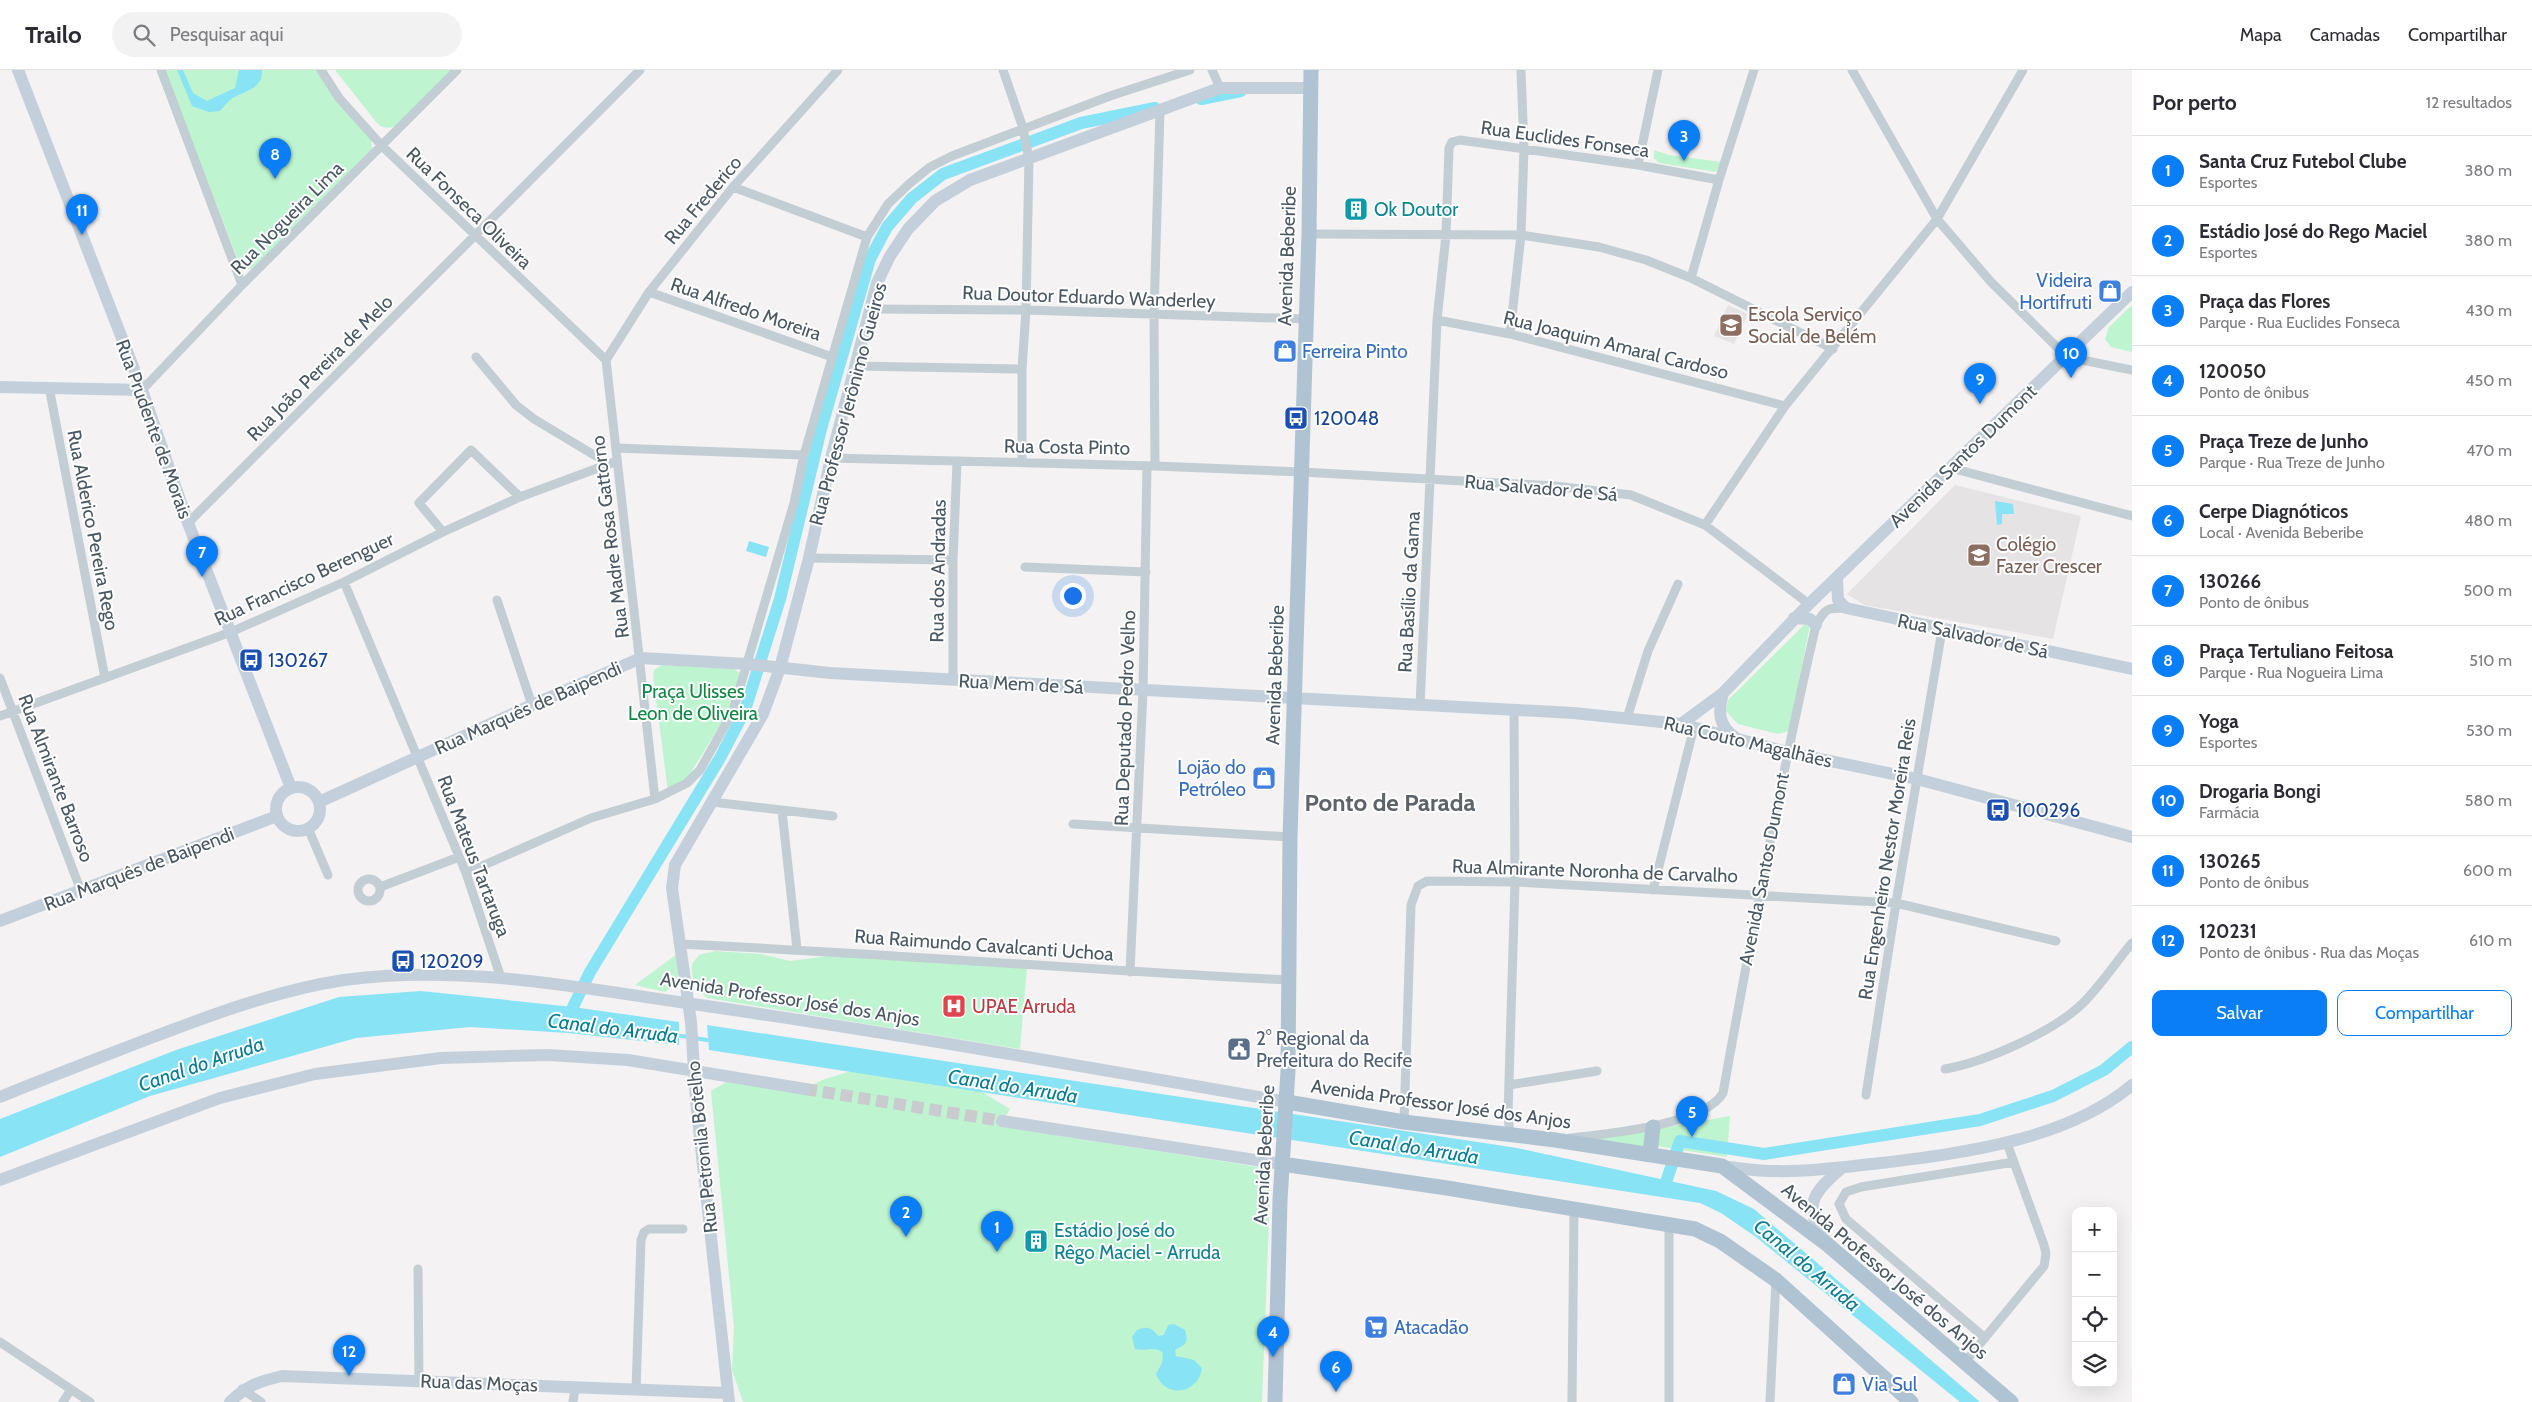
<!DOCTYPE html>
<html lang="pt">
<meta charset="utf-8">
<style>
:root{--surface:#fff;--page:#f2f2f3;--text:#2b2b33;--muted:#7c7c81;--line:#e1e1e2;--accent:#0a7ef6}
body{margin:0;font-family:Cabin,sans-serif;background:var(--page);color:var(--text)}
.controls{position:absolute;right:15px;bottom:15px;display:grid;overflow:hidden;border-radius:10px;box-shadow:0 5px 20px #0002}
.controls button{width:45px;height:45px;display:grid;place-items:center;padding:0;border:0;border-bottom:1px solid var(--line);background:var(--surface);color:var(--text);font:25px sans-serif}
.you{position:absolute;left:1072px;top:525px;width:18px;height:18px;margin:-12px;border:4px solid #fff;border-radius:50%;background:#1a73e8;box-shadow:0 0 0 8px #1a73e833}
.badge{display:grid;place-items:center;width:32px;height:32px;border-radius:50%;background:var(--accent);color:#fff;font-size:16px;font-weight:700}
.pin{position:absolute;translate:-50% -41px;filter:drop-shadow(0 1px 2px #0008)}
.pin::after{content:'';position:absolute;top:26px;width:18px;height:15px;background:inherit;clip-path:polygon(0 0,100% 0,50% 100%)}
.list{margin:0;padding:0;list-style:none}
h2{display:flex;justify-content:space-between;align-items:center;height:65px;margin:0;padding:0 20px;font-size:21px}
h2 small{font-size:16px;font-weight:400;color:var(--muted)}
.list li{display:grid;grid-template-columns:32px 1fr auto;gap:15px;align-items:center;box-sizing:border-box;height:70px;padding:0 20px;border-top:1px solid var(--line)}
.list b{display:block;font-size:19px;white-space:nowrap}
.list p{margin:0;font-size:16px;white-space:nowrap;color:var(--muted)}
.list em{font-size:16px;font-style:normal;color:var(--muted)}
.actions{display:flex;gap:10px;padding:15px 20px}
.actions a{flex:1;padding:11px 0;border:1px solid var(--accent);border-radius:10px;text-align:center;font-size:18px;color:var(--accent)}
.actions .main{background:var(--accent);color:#fff}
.icon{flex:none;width:28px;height:28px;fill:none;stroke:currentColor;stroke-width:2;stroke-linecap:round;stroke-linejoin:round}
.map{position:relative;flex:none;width:2132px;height:1332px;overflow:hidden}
header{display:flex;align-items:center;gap:30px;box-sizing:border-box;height:70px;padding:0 25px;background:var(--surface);border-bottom:1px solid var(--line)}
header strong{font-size:24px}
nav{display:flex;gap:28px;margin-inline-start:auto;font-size:18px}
.search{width:350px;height:45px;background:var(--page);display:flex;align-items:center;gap:12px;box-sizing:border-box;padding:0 18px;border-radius:28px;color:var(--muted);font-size:19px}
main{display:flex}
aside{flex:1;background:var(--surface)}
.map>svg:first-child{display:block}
</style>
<header>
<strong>Trailo</strong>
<div class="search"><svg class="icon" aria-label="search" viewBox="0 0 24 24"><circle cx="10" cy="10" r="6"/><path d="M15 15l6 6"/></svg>Pesquisar aqui</div>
<nav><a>Mapa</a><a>Camadas</a><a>Compartilhar</a></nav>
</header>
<main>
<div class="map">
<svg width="2132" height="1332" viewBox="0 0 2132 1332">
<rect width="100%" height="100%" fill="#f4f2f2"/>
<path fill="#e5e3e4" d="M 1728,235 L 1748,244 L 1734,274 L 1714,266 Z
M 1955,415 L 2081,446 L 2053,569 L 1864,535 L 1847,524 Z"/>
<path fill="#bef4d0" d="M 165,0 L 318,0 L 371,69 L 372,79 L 252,199 L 247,199 L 238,190 Z
M 335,0 L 452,0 L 398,55 C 389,59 383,59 377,53 Z
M 1654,80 L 1669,85 L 1721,92 L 1716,102 L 1659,93 L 1654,88 Z
M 2132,235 L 2132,282 L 2111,277 L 2105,269 L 2109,257 Z
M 1805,554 L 1810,555 L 1789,661 L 1778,664 L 1738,654 L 1726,641 L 1728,630 Z
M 662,595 L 734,599 L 740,603 L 732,634 L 722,652 L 688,707 L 668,722 L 653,605 L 654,600 Z
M 715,881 L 761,884 L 790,891 L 828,886 L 1027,897 L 1020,979 L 708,928 C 695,922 691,907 692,894 L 699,885 Z
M 677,884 C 678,903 683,911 665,922 L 635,915 Z
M 858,999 L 951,1012 L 982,1022 L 1010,1039 L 999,1056 L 1271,1099 L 1262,1332 L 743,1332 L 732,1300 L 734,1257 L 711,1021 L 726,1012 L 805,1019 L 822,1010 Z
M 1730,1046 L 1727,1087 L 1657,1076 L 1658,1060 L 1662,1058 Z
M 1645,1061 L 1646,1077 L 1596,1069 Z"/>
<path fill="#88e3f4" d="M 177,0 L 183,0 L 193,23 L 207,31 L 235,18 L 239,0 L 262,0 C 263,20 244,20 231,29 C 227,33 223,37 220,41 L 209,42 L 192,36 Z
M 1995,431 L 2013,434 L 2014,444 L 2002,444 L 2002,454 L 1997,455 Z
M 749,471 L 769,477 L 766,487 L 746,481 Z
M 421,921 L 573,937 L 679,952 L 679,975 L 568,963 L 470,957 L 356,968 L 150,1026 L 0,1087 L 0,1049 L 176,980 L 339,927 Z
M 707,955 L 1517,1078 L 1716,1121 L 1754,1139 L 1980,1332 L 1960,1332 L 1756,1167 L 1721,1143 L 1700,1133 L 709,980 Z
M 1174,1254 L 1185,1260 L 1187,1269 L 1184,1275 L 1175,1280 L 1176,1286 L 1194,1290 L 1202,1298 C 1199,1323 1166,1330 1156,1304 L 1162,1293 L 1163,1283 C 1155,1275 1145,1282 1135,1279 L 1132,1267 L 1137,1260 C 1147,1256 1151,1257 1158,1266 L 1164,1265 L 1168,1255 Z"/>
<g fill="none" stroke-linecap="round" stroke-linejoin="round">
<path stroke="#88e3f4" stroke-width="4" d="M 675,965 L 707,970"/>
<path stroke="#88e3f4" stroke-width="12" d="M 1201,29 L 1241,21
M 573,937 L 590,902 L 720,688 L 745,640 L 780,529 L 821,359 L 870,189 L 887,157 L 912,128 L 943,104 L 1081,53 L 1155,38
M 1664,1118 L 1680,1071 L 1764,1084 L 1980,1050 L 2053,1026 L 2104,1000 L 2132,977"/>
<path stroke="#c9cbce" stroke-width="12" stroke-dasharray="12 6" stroke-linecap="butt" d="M 805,1019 L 1002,1051"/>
<path stroke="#c2cdd4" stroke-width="9" d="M 161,0 L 242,215
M 321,0 L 339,28 L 382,76 L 606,290
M 1003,0 L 1023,58 L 1029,89 L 1026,240 L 1022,299 L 1022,392
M 1212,0 L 1220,18
M 1852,0 L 1937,149 L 1991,212 L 2067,287 L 2132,300
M 1638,95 L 1658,0
M 733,117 L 867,167
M 1309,164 L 1521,165 L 1599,177 L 1646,190 L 1691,208 L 1833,279
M 1691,208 L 1719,110 L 1754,0
M 649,222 L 832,287
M 871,239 L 1026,240 L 1306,249
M 1437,250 L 1510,264 L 1785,336
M 1510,264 L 1521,165 L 1524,78 L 1521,0
M 476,287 L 516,335 L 534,349 L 609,394
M 606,290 L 655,729
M 606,290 L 649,222 L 733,117 L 838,0
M 855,296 L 1022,299
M 49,317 L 105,608
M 142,320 L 242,215 L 457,0
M 616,378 L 804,385
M 831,388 L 1155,396 L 1302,402 L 1555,416 L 1631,425 L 1705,455 L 1809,534
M 1155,396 L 1154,244 L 1160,40
M 1951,398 L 2132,446
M 188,453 L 640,0
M 1705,455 L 1785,336 L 1937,149 L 2023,0
M 443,462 L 419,433 L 471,380 L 520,427
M 809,488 L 953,490
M 1025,497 L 1146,502
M 344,512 L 466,803 L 501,908
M 497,530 L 532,635
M 0,608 L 81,821
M 953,610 L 953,490 L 957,392
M 1420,636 L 1437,250 L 1446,165 L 1449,78 L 1452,72 L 1460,70 L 1638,95 L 1719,110
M 0,646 L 231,562 L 344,512 L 443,462 L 520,427 L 617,391
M 1627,648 L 1648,581 L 1678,514
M 712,732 L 833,746
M 782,741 L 797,879
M 1073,754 L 1290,767
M 308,758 L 328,805
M 466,803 L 591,748 L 655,729 L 687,713 L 700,700 L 733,641 L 794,433 L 804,385 L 867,167 L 888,134 L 909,114 L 930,97 L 952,86 L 1110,26 L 1190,0
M358 820a11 11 0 1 1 22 0a11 11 0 1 1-22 0Z
M 380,817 L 459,787
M 1653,820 L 1694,657
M 679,874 C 882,883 1085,900 1288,910
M 1130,902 L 1143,621 L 1147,396
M 1945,999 C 1985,992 2055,961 2083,933 C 2101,915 2116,892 2132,873
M 1509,1015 L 1597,1001
M 1866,1025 L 1896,833 L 1942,560
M 1404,1052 L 1411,835 L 1418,816 L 1427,811 L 1515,812 L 1896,833 L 2056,871
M 1510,1066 L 1508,1044 L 1515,812 L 1514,640
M 1570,1068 C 1606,1064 1705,1055 1723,1023 C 1751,866 1780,710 1816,555 C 1826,538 1826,538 1846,538
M 418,1199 L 419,1311
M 1985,1268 L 1846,1149 L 1839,1134 L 1846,1122 L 1861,1117 L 2014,1092
M 0,1272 L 90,1332
M 1965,1292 L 2044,1196 L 2046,1184 L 2044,1175 L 2007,1073
M 242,1319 L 261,1332
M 636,1320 L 641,1170 L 644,1162 L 649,1159 L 683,1159
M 63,1332 L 71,1319
M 573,1332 L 575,1318
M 1572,1332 L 1574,1139
M 1669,1332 L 1669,1153
M 1770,1332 L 1776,1210"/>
<path stroke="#c3d0dc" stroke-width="12" d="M 18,0 L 142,320 L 188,453 L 291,718
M 0,317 L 142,320
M 1837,509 L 1838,530 L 1846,538 L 2132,599
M 1794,548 L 1810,549 L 1816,555
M 1723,623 C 1718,642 1718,656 1736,668
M 1681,654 L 1723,623 L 1809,534 L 2132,222
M276 739a22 22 0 1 1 44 0a22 22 0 1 1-44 0Z
M 319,732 L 532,635 L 641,588 L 747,594 L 830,603 L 1573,643 L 1681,654 L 1787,682 L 1917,709 L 2132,767
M 0,851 L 277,746
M 0,1027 C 49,1007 99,988 148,969 C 211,945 277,920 344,910 C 458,894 574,917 686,933 C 887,962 1087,997 1287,1032
M 1002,1051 L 1282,1094
M 1722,1096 C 1738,1098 1755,1101 1771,1101 C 1808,1102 1845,1097 1881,1093 C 1963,1083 2067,1070 2132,1015
M 0,1110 L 220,1028 L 315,1004 L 441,988 L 548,985 L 628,990 L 805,1019
M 1825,1170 C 1802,1136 1813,1122 1842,1098
M 230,1332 C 246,1316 260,1311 282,1306 L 727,1323
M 729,1332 L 696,1031 L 691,952 L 672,818 L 675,795 L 763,644 L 780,598 L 809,488 L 831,388 L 877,213 L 890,186 L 908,159 L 935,131 L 970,110 L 1220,18 L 1311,18"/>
<path stroke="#b0c3d2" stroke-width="15" d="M 1287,1032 L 1404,1052 L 1555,1070 L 1722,1096 L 1828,1175 L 2011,1332
M 1650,1084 L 1653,1057
M 1282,1094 L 1447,1118 L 1695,1159 L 1720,1171 L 1776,1210 L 1911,1332
M 1275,1332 L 1280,1130 L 1288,1001 L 1290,767 L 1309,164 L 1311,0"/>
</g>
<defs>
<g id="building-square" transform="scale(1.25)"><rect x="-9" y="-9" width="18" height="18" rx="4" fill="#0f9aa8" stroke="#fff"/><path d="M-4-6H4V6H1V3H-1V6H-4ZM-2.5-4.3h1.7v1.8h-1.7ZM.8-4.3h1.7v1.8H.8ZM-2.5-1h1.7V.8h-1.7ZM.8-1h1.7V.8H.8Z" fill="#fff"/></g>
<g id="shop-square" transform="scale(1.25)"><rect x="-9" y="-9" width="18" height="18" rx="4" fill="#3f7fe0" stroke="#fff"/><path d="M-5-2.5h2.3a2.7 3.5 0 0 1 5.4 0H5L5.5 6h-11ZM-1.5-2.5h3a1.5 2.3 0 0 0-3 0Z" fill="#fff"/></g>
<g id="school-square" transform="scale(1.25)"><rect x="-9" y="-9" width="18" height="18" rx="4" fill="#8d6e63" stroke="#fff"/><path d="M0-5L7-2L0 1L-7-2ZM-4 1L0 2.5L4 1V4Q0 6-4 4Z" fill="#fff"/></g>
<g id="bus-square" transform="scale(1.25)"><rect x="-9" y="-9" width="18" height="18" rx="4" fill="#1a4fb4" stroke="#fff"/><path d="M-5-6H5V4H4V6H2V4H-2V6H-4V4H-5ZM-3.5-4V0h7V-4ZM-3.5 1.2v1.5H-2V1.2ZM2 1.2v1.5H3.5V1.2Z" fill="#fff"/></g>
<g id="hospital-square" transform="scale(1.25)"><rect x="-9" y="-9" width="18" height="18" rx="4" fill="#e0444e" stroke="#fff"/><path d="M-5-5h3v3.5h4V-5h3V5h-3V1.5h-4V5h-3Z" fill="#fff"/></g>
<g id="civic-square" transform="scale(1.25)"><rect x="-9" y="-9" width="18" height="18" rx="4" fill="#5c6f8a" stroke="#fff"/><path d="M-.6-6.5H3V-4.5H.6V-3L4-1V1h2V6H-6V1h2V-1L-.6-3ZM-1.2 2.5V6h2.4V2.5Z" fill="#fff"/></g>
<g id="supermarket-square" transform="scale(1.25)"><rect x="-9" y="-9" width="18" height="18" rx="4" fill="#3f7fe0" stroke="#fff"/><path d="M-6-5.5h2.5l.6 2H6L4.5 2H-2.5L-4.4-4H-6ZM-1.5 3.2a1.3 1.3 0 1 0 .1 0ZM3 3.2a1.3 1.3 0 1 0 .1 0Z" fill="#fff"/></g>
</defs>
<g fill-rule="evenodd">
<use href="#building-square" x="1356" y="139"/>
<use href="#shop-square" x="2110" y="221"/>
<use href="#school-square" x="1731" y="255"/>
<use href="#shop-square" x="1285" y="281"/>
<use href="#bus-square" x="1296" y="348"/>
<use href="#school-square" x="1979" y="485"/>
<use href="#bus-square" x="251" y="590"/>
<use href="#shop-square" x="1264" y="708"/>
<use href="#bus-square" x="1998" y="740"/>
<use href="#bus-square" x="403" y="891"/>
<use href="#hospital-square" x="954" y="936"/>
<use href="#civic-square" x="1239" y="979"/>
<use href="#building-square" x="1036" y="1171"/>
<use href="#supermarket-square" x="1376" y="1257"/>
<use href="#shop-square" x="1844" y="1314"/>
</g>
<g text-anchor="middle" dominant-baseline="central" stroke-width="4" stroke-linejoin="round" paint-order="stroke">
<g font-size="19" fill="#485762" stroke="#fff">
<text transform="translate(1565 69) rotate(8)">Rua Euclides Fonseca</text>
<text transform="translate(703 130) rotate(-50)">Rua Frederico</text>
<text transform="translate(469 138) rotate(44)">Rua Fonseca Oliveira</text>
<text transform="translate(287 148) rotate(-45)">Rua Nogueira Lima</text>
<text transform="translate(1287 186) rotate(-88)">Avenida Beberibe</text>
<text transform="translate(1089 227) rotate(2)">Rua Doutor Eduardo Wanderley</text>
<text transform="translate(746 239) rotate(19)">Rua Alfredo Moreira</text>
<text transform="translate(1616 275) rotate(14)">Rua Joaquim Amaral Cardoso</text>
<text transform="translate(320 298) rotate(-45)">Rua João Pereira de Melo</text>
<text transform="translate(848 334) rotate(-75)">Rua Professor Jerônimo Gueiros</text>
<text transform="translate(154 359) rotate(70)">Rua Prudente de Morais</text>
<text transform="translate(1067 377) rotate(1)">Rua Costa Pinto</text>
<text transform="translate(1963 386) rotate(-44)">Avenida Santos Dumont</text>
<text transform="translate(1541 418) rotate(5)">Rua Salvador de Sá</text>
<text transform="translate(93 460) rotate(79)">Rua Alderico Pereira Rego</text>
<text transform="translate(610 467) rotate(-97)">Rua Madre Rosa Gattorno</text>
<text transform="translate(938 501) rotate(-89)">Rua dos Andradas</text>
<text transform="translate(304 509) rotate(-25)">Rua Francisco Berenguer</text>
<text transform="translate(1409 522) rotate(-87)">Rua Basílio da Gama</text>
<text transform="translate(1973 566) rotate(12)">Rua Salvador de Sá</text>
<text transform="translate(1275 605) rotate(-88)">Avenida Beberibe</text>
<text transform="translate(1021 614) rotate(3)">Rua Mem de Sá</text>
<text transform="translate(528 638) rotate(-24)">Rua Marquês de Baipendi</text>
<text transform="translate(1125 648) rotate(-88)">Rua Deputado Pedro Velho</text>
<text transform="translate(1748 672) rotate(13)">Rua Couto Magalhães</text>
<text transform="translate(56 708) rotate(69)">Rua Almirante Barroso</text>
<text transform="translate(474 786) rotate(69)">Rua Mateus Tartaruga</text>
<text transform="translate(1887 789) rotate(-81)">Rua Engenheiro Nestor Moreira Reis</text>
<text transform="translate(139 799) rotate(-21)">Rua Marquês de Baipendi</text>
<text transform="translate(1764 799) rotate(-79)">Avenida Santos Dumont</text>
<text transform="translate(1595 801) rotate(2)">Rua Almirante Noronha de Carvalho</text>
<text transform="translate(984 875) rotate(4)">Rua Raimundo Cavalcanti Uchoa</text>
<text transform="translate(790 929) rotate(9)">Avenida Professor José dos Anjos</text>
<text transform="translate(1441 1034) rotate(8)">Avenida Professor José dos Anjos</text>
<text transform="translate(702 1077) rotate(-96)">Rua Petronila Botelho</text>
<text transform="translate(1264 1085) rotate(-87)">Avenida Beberibe</text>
<text transform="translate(1885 1201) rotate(40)">Avenida Professor José dos Anjos</text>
<text transform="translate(479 1313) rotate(2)">Rua das Moças</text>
</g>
<g font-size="19" fill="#0d838f" stroke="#fff" text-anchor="start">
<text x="1374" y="139">Ok Doutor</text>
<text x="1054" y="1160">Estádio José do<tspan x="1054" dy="22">Rêgo Maciel - Arruda</tspan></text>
</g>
<g font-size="19" fill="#366cbe" stroke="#fff" text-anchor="start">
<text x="2092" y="210" text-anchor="end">Videira<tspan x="2092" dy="22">Hortifruti</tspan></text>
<text x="1302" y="281">Ferreira Pinto</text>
<text x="1246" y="697" text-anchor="end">Lojão do<tspan x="1246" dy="22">Petróleo</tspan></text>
<text x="1394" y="1257">Atacadão</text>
<text x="1862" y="1314">Via Sul</text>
</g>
<g font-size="19" fill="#785e54" stroke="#fff" text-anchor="start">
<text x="1748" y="244">Escola Serviço<tspan x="1748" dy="22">Social de Belém</tspan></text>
<text x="1996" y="474">Colégio<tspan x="1996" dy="22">Fazer Crescer</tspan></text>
</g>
<g font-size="19" fill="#164399" stroke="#fff" text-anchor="start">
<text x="1314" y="348">120048</text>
<text x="268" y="590">130267</text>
<text x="2016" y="740">100296</text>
<text x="420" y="891">120209</text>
</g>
<g font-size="19" fill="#0f8644" stroke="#fff">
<text x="693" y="621">Praça Ulisses<tspan x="693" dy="22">Leon de Oliveira</tspan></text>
</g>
<g font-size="19" fill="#be3a42" stroke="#fff" text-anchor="start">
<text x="972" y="936">UPAE Arruda</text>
</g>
<g font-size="19" fill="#4e5e75" stroke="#fff" text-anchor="start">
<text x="1256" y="968">2° Regional da<tspan x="1256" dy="22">Prefeitura do Recife</tspan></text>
</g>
<g font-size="20" font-style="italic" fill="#047c91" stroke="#fff">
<text transform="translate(613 958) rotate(7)">Canal do Arruda</text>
<text transform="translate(201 994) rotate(-19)">Canal do Arruda</text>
<text transform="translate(1013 1016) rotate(9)">Canal do Arruda</text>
<text transform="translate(1414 1077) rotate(9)">Canal do Arruda</text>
<text transform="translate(1807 1195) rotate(40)">Canal do Arruda</text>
</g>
<g font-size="24" font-weight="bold" fill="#5d6368" stroke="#fff">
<text x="1390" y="732">Ponto de Parada</text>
</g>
</g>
</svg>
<div class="controls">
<button>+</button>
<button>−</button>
<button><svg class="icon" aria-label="locate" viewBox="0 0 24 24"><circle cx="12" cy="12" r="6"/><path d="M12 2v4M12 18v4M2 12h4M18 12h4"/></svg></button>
<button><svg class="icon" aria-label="layers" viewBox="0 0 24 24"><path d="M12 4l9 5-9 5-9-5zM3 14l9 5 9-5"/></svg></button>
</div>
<div class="you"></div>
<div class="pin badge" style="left:997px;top:1182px">1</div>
<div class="pin badge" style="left:906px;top:1167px">2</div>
<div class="pin badge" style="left:1684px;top:91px">3</div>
<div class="pin badge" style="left:1273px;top:1287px">4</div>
<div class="pin badge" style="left:1692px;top:1067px">5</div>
<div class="pin badge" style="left:1336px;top:1322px">6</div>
<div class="pin badge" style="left:202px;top:507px">7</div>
<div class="pin badge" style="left:275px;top:109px">8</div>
<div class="pin badge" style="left:1980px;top:334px">9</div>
<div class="pin badge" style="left:2071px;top:308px">10</div>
<div class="pin badge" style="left:82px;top:165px">11</div>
<div class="pin badge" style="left:349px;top:1306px">12</div>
</div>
<aside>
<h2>Por perto<small>12 resultados</small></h2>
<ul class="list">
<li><span class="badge">1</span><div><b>Santa Cruz Futebol Clube</b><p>Esportes</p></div><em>380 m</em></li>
<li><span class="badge">2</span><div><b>Estádio José do Rego Maciel</b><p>Esportes</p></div><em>380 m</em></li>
<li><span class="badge">3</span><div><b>Praça das Flores</b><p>Parque · Rua Euclides Fonseca</p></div><em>430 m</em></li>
<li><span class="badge">4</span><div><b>120050</b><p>Ponto de ônibus</p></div><em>450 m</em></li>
<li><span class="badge">5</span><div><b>Praça Treze de Junho</b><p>Parque · Rua Treze de Junho</p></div><em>470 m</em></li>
<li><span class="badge">6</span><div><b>Cerpe Diagnóticos</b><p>Local · Avenida Beberibe</p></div><em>480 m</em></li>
<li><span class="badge">7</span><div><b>130266</b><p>Ponto de ônibus</p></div><em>500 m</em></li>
<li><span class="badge">8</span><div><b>Praça Tertuliano Feitosa</b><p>Parque · Rua Nogueira Lima</p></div><em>510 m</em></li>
<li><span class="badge">9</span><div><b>Yoga</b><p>Esportes</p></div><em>530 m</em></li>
<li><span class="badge">10</span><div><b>Drogaria Bongi</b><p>Farmácia</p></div><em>580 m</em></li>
<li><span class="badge">11</span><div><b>130265</b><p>Ponto de ônibus</p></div><em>600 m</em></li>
<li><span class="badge">12</span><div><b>120231</b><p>Ponto de ônibus · Rua das Moças</p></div><em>610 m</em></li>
</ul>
<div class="actions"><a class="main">Salvar</a><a>Compartilhar</a></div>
</aside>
</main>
